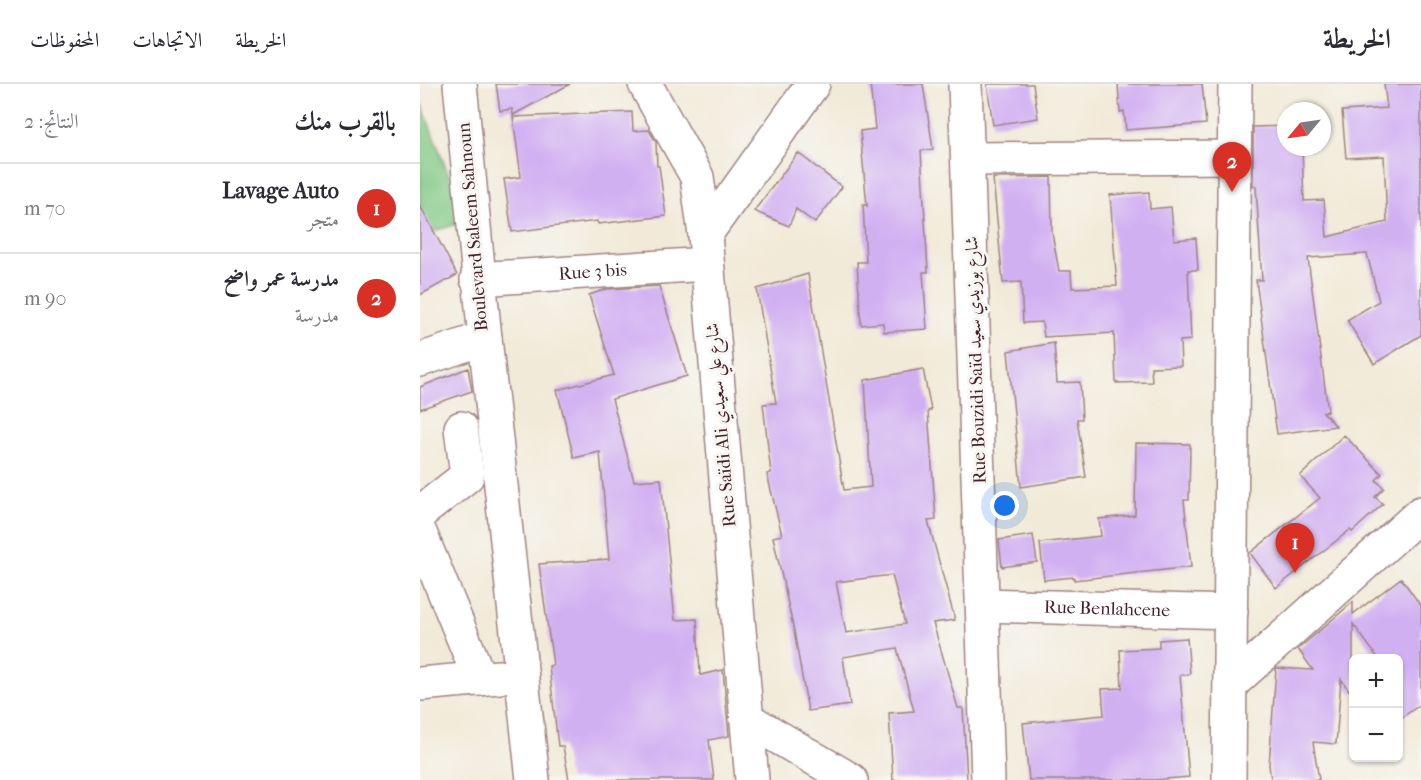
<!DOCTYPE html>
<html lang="ar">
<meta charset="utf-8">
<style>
:root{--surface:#fff;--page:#f7f7f7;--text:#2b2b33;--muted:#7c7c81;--line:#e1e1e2;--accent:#d93025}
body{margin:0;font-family:"IM FELL French Canon",Amiri,serif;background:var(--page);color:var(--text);direction:rtl}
.controls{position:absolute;right:18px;bottom:18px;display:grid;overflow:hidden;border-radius:9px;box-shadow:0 2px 4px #0004}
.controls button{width:54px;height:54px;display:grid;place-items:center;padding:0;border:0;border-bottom:2px solid var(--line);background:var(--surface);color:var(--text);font:30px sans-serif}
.compass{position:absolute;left:857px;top:18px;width:54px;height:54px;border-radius:50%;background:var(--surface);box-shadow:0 2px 4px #0004;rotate:241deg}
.you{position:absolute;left:585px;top:422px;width:21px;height:21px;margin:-15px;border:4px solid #fff;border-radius:50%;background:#1a73e8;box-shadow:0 0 0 9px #1a73e833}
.badge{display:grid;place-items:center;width:39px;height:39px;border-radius:50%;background:var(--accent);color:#fff;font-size:20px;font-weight:700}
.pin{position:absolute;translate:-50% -50px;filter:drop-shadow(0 2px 3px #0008)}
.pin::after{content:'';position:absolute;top:32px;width:21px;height:18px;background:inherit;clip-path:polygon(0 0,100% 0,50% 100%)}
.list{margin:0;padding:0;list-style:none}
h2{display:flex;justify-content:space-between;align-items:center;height:78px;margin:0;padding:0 24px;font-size:26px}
h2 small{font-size:20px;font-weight:400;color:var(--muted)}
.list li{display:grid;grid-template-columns:39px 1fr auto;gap:18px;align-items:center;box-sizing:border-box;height:90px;padding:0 24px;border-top:2px solid var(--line)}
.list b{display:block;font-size:22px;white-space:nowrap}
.list p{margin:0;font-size:20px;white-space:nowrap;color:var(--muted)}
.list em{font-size:20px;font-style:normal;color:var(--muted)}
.map{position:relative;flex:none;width:1001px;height:696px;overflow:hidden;direction:ltr}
header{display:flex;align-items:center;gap:36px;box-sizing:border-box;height:84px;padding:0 30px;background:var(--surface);border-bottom:2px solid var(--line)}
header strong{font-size:28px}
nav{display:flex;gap:33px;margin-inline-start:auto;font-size:21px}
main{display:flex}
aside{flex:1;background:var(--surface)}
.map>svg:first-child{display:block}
</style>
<header>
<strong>الخريطة</strong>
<nav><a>الخريطة</a><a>الاتجاهات</a><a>المحفوظات</a></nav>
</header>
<main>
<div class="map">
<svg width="1001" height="696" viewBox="0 0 1001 696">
<rect width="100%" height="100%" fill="#f6f6f2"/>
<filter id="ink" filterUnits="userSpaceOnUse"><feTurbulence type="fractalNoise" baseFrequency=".0167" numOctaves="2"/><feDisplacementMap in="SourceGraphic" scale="12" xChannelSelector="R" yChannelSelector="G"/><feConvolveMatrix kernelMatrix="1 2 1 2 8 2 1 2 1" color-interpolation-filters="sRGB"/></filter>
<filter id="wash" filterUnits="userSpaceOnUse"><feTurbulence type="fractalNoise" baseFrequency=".008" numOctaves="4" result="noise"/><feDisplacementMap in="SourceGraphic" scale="24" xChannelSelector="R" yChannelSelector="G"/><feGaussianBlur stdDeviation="1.35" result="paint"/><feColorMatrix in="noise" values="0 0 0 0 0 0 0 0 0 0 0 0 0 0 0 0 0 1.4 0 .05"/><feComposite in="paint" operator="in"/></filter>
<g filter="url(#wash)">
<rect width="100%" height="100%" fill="#f2ead8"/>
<path fill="#80c883" stroke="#657457" stroke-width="1.5" d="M 0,16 L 46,137 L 0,152 Z"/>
<g id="blocks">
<path fill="#d1b0f2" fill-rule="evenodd" d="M 76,0 L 150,0 L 93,31 L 92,25 L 80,27 Z
M 450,0 L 503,0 L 513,65 L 501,67 L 508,188 L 503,188 L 507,245 L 464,248 L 463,239 L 441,241 L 437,178 L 446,178 L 443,120 L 447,122 L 440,47 L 455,45 Z
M 567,0 L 613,0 L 618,34 L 573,41 Z
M 698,0 L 782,0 L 786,40 L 706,46 L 704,27 L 700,28 Z
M 964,0 L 1001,0 L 1001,251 L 954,280 L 927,236 L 959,217 L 947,170 L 888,174 L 908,327 L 903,328 L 916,342 L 857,350 L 836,196 L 842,196 L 836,102 L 833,102 L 833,43 L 866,42 L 866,63 L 882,63 L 884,117 L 904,116 L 907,153 L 967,138 L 964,72 L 926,74 L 922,27 L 967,24 Z
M 212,28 L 213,47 L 229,46 L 236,58 L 237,82 L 239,82 L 246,132 L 178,140 L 177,137 L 92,148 L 84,95 L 101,93 L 93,33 Z
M 378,69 L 422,103 L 395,139 L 376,125 L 369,142 L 334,127 Z
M 631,93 L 632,149 L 639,187 L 651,187 L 652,204 L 697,202 L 690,111 L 729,108 L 730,125 L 751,123 L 754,156 L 776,154 L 778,186 L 768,186 L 771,256 L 760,257 L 761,282 L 731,283 L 732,298 L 696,299 L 694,249 L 624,253 L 622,238 L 603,239 L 601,198 L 583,199 L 573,94 Z
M 0,121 L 37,191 L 0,211 Z
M 388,190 L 424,406 L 451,403 L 445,296 L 503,285 L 511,326 L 508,327 L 516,436 L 508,437 L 535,536 L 513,539 L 538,624 L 543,624 L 547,696 L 473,696 L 469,629 L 494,627 L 477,564 L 423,573 L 430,621 L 388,627 L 374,547 L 353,453 L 362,451 L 347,390 L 351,389 L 343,320 L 356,319 L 337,205 ZM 472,491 L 485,540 L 426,549 L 416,498 Z
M 239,202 L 267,292 L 192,315 L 214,397 L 241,395 L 255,536 L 277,535 L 280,591 L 303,586 L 309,652 L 289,656 L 294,696 L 149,696 L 143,662 L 138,662 L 129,582 L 133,581 L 119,480 L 189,475 L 180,368 L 154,374 L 137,306 L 194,291 L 169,211 L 187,205 Z
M 634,259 L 637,299 L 660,298 L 662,335 L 657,335 L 666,393 L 601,403 L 588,267 Z
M 48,284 L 52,307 L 0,325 L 0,303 Z
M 924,351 L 962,390 L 956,396 L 964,404 L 955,413 L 963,420 L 932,448 L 930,446 L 856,504 L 830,469 L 900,414 L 880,392 Z
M 716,359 L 770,360 L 769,416 L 764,416 L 771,483 L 654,496 L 654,493 L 624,496 L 620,459 L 681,452 L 679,435 L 715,431 Z
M 613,451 L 617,478 L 582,483 L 579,456 Z
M 981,494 L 1001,522 L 1001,620 L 978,636 L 978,574 L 958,574 L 933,540 L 933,612 L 921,595 L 916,660 L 893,658 L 899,696 L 851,696 L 849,681 L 856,584 L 893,586 L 878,565 L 933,518 L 933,530 Z
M 767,554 L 770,590 L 760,591 L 769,693 L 734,696 L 609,696 L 603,639 L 684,631 L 682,605 L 702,604 L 700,566 L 739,564 L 739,556 Z"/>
</g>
</g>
<g filter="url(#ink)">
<use href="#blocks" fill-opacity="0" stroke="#9e8482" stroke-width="1.5"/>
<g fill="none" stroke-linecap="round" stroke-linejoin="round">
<g stroke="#9e8482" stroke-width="36">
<g id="minor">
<path d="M 225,0 L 277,93 L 285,151 L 332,696"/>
<path d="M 545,0 L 568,696"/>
<path d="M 549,75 L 815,73"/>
<path d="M 285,151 L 393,0"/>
<path id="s1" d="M 57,195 L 287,180"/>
<path d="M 65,254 L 113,696"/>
<path d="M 0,276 L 65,254 L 40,0"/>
<path d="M 0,429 L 47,392 L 41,344"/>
<path d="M 0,449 L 60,595"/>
<path id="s2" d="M 564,521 L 811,528"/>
<path d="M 0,600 L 79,593"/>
<path d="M 811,600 L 1001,429"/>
<path d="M 327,635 L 431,696"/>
<path d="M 809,696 L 815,0"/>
</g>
</g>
<use href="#minor" stroke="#fff" stroke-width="33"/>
</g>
</g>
<g text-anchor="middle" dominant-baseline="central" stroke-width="6" stroke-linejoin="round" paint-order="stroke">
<g font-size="18" fill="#4a1f2b" stroke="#f6f6f2">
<text transform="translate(53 143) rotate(-95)">Boulevard Saleem Sahnoun</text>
<text stroke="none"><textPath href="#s1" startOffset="116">Rue 3 bis</textPath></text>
<text transform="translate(556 276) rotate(-92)">Rue Bouzidi Saïd شارع بوزيدي سعيد</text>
<text transform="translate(301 341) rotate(-95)">Rue Saïdi Ali شارع علي سعيدي</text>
<text stroke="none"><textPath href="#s2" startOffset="123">Rue Benlahcene</textPath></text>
</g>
</g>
</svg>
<div class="controls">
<button>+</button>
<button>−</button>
</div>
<svg class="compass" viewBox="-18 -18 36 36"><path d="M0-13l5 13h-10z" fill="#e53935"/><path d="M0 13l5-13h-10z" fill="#7c7c81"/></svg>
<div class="you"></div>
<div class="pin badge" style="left:875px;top:489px">1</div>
<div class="pin badge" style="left:812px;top:108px">2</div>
</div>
<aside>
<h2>بالقرب منك<small>النتائج: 2</small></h2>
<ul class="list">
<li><span class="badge">1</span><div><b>Lavage Auto</b><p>متجر</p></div><em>70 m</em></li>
<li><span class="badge">2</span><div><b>مدرسة عمر واضح</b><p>مدرسة</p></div><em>90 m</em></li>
</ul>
</aside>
</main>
